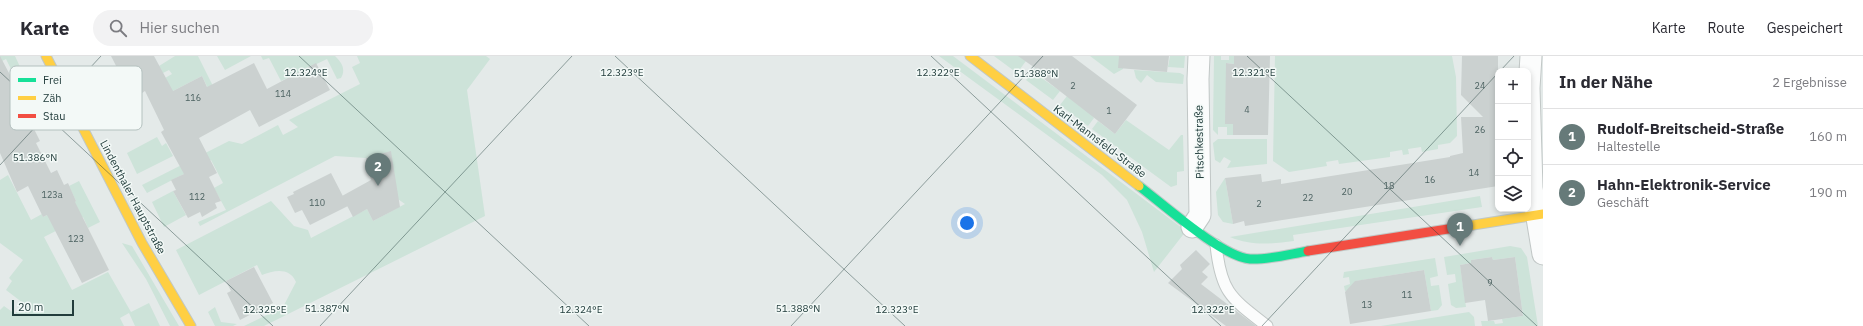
<!DOCTYPE html>
<html lang="de">
<meta charset="utf-8">
<style>
:root{--surface:#fff;--page:#f2f2f3;--text:#2b2b33;--muted:#7c7c81;--line:#e1e1e2;--accent:#667a79}
body{margin:0;font-family:"IBM Plex Sans",sans-serif;background:var(--page);color:var(--text)}
.controls{position:absolute;right:12px;top:12px;display:grid;overflow:hidden;border-radius:8px;box-shadow:0 2px 6px #0003}
.controls button{width:36px;height:36px;display:grid;place-items:center;padding:0;border:0;border-bottom:1px solid var(--line);background:var(--surface);color:var(--text);font:20px sans-serif}
.scale{position:absolute;left:12px;bottom:10px;width:62px;box-sizing:border-box;padding-left:4px;border:2px solid #223d3c;border-top:0;font-size:11px;line-height:14px;white-space:nowrap;color:#223d3c;-webkit-text-stroke:3px #f3f9f7;paint-order:stroke}
.you{position:absolute;left:967px;top:167px;width:14px;height:14px;margin:-10px;border:3px solid #fff;border-radius:50%;background:#1a73e8;box-shadow:0 0 0 6px #1a73e833}
.badge{display:grid;place-items:center;width:26px;height:26px;border-radius:50%;background:var(--accent);color:#fff;font-size:13px;font-weight:700}
.pin{position:absolute;translate:-50% -33px;filter:drop-shadow(0 1px 2px #0008)}
.pin::after{content:'';position:absolute;top:21px;width:14px;height:12px;background:inherit;clip-path:polygon(0 0,100% 0,50% 100%)}
.list{margin:0;padding:0;list-style:none}
h2{display:flex;justify-content:space-between;align-items:center;height:52px;margin:0;padding:0 16px;font-size:17px}
h2 small{font-size:13px;font-weight:400;color:var(--muted)}
.list li{display:grid;grid-template-columns:26px 1fr auto;gap:12px;align-items:center;box-sizing:border-box;height:56px;padding:0 16px;border-top:1px solid var(--line)}
.list b{display:block;font-size:15px;white-space:nowrap}
.list p{margin:0;font-size:13px;white-space:nowrap;color:var(--muted)}
.list em{font-size:13px;font-style:normal;color:var(--muted)}
.icon{flex:none;width:22px;height:22px;fill:none;stroke:currentColor;stroke-width:2;stroke-linecap:round;stroke-linejoin:round}
.map{position:relative;flex:none;width:1543px;height:270px;overflow:hidden}
header{display:flex;align-items:center;gap:24px;box-sizing:border-box;height:56px;padding:0 20px;background:var(--surface);border-bottom:1px solid var(--line)}
header strong{font-size:19px}
nav{display:flex;gap:22px;margin-inline-start:auto;font-size:14px}
.search{width:280px;height:36px;background:var(--page);display:flex;align-items:center;gap:10px;box-sizing:border-box;padding:0 14px;border-radius:22px;color:var(--muted);font-size:15px}
main{display:flex}
aside{flex:1;background:var(--surface)}
.map>svg:first-child{display:block}
</style>
<header>
<strong>Karte</strong>
<div class="search"><svg class="icon" aria-label="search" viewBox="0 0 24 24"><circle cx="10" cy="10" r="6"/><path d="M15 15l6 6"/></svg>Hier suchen</div>
<nav><a>Karte</a><a>Route</a><a>Gespeichert</a></nav>
</header>
<main>
<div class="map">
<svg width="1543" height="270" viewBox="0 0 1543 270">
<rect width="100%" height="100%" fill="#e4eae9"/>
<path fill="#cde3d9" d="M 0,0 L 15,0 L 21,13 L 13,17 L 6,3 L 0,6 Z
M 175,0 L 198,0 L 221,46 L 216,49 L 202,20 L 171,36 L 165,22 L 172,18 L 169,14 L 163,17 L 159,10 Z
M 217,0 L 251,0 L 225,14 Z
M 261,0 L 335,0 C 342,7 346,13 341,22 L 337,23 L 327,3 L 281,25 L 269,2 L 263,4 Z
M 357,0 L 486,0 L 490,3 L 467,34 L 485,160 L 264,270 L 244,270 L 283,251 L 296,226 C 290,211 274,214 262,219 L 257,209 L 199,239 L 176,194 L 271,145 L 294,170 L 308,174 L 311,182 L 367,153 L 373,165 L 405,148 L 392,139 L 391,96 L 366,102 L 335,100 L 200,170 L 198,166 L 226,154 L 214,132 L 223,127 L 211,104 L 147,137 L 142,129 L 229,85 L 242,88 L 278,69 L 283,79 L 298,71 L 289,64 L 360,28 L 352,11 L 360,7 Z
M 939,0 L 953,0 L 1186,175 L 1154,216 L 1142,176 L 1127,144 L 1102,119 Z
M 994,0 L 1019,0 L 1026,5 L 1017,17 Z
M 1090,0 L 1124,0 L 1123,13 L 1114,18 Z
M 1170,0 L 1185,0 L 1184,12 L 1168,11 Z
M 1214,0 L 1221,0 L 1221,4 L 1229,4 L 1229,0 L 1234,0 L 1234,8 L 1227,7 L 1226,68 L 1233,68 L 1233,79 L 1227,79 L 1227,71 L 1218,71 L 1218,79 L 1213,74 Z
M 1275,0 L 1452,0 L 1456,21 L 1457,80 L 1450,87 L 1438,89 L 1438,93 L 1422,96 L 1421,91 L 1408,93 L 1409,98 L 1403,99 L 1402,94 L 1390,96 L 1390,101 L 1339,108 L 1338,104 L 1326,106 L 1327,110 L 1289,116 L 1273,105 Z
M 1035,12 L 1045,19 L 1043,23 L 1060,35 L 1053,44 L 1026,24 Z
M 1134,14 L 1180,17 L 1184,19 L 1183,28 L 1156,26 L 1147,19 L 1141,27 L 1136,22 Z
M 1067,40 L 1092,59 L 1094,62 L 1088,70 L 1060,49 Z
M 1126,64 L 1169,94 L 1181,79 L 1183,79 L 1184,115 L 1177,116 L 1177,129 L 1171,131 L 1092,73 L 1098,65 L 1115,78 Z
M 157,81 L 162,90 L 166,87 L 173,100 L 137,118 L 127,97 Z
M 1218,83 L 1267,83 L 1267,108 L 1227,112 L 1231,105 L 1224,101 L 1220,107 L 1215,104 L 1213,87 Z
M 8,119 L 31,164 L 42,158 L 43,161 L 76,145 L 69,130 L 79,125 L 100,166 L 88,172 L 83,161 L 44,181 L 72,234 L 108,216 L 131,256 L 149,247 L 160,270 L 135,270 L 129,257 L 120,262 L 124,270 L 0,270 L 0,254 L 4,250 L 15,258 L 23,247 L 6,234 L 12,225 L 9,222 L 23,204 L 0,187 L 0,124 Z
M 1225,122 L 1233,168 L 1223,166 L 1218,159 L 1216,136 Z
M 173,135 L 186,159 L 164,171 L 152,146 Z
M 1480,140 L 1482,151 L 1293,179 L 1294,185 C 1271,188 1251,190 1230,181 Z
M 122,187 L 132,190 L 179,270 L 170,270 L 146,223 Z
M 1510,190 L 1521,192 L 1527,201 L 1538,270 L 1482,270 L 1481,265 L 1494,265 L 1495,268 L 1503,267 L 1502,263 L 1523,260 L 1515,201 L 1493,204 L 1492,201 L 1471,204 L 1471,207 L 1460,209 L 1466,251 L 1456,252 L 1451,249 L 1448,228 L 1456,226 L 1455,218 L 1447,219 L 1444,201 Z
M 1435,202 L 1438,220 L 1430,222 L 1431,230 L 1439,229 L 1442,249 L 1438,254 L 1431,255 L 1424,214 L 1356,225 L 1357,233 L 1345,235 L 1344,230 L 1350,228 L 1349,221 L 1343,222 L 1344,216 Z
M 215,251 L 221,266 L 237,268 L 233,270 L 215,270 L 208,256 Z
M 1469,256 L 1474,261 L 1475,270 L 1381,270 Z"/>
<path fill="#cbd1d0" d="M 0,0 L 19,36 L 16,37 L 40,85 L 36,87 L 51,117 L 57,114 L 64,129 L 68,127 L 76,145 L 75,146 L 109,214 L 82,227 L 47,159 L 43,161 L 28,130 L 17,136 L 0,97 Z
M 111,0 L 154,0 L 173,35 L 202,20 L 207,31 L 254,7 L 267,33 L 316,7 L 330,34 L 259,71 L 250,54 L 199,82 L 217,117 L 209,121 L 221,145 L 215,147 L 217,152 L 202,161 L 200,156 L 188,162 L 173,135 L 176,134 L 171,124 L 184,118 L 161,76 L 164,74 L 145,35 L 142,37 L 141,34 L 131,39 Z
M 1018,0 L 1072,0 L 1137,49 L 1115,78 L 1043,22 L 1045,19 Z
M 1119,0 L 1169,0 L 1167,16 L 1118,12 Z
M 1234,0 L 1270,0 L 1268,79 L 1233,79 L 1233,68 L 1225,68 L 1226,7 L 1234,8 Z
M 1462,0 L 1498,0 L 1498,130 L 1245,170 L 1244,165 L 1233,168 L 1225,122 L 1261,118 L 1262,126 L 1281,123 L 1281,128 L 1450,101 L 1450,100 L 1463,97 L 1461,61 L 1483,61 L 1461,39 Z
M 391,95 L 400,151 L 373,165 L 367,153 L 353,161 L 342,140 L 371,124 L 366,102 Z
M 331,117 L 348,150 L 310,169 L 302,154 L 295,157 L 287,141 L 294,138 L 293,136 Z
M 1196,194 L 1210,208 L 1202,216 L 1208,221 L 1201,228 L 1256,270 L 1226,270 L 1168,227 L 1182,213 L 1180,209 Z
M 1492,201 L 1493,204 L 1515,201 L 1523,260 L 1488,265 L 1485,244 L 1465,247 L 1460,209 L 1471,207 L 1471,204 Z
M 254,211 L 273,247 L 240,264 L 227,237 L 231,235 L 226,225 Z
M 1424,214 L 1431,255 L 1350,268 L 1345,236 L 1355,225 Z"/>
<g fill="none" stroke-linecap="round" stroke-linejoin="round">
<g stroke="#c1c7c6" stroke-width="13">
<path id="lane" d="M 1216,189 C 1221,237 1231,242 1267,270"/>
</g>
<g stroke="#c1c7c6" stroke-width="23">
<path id="street" d="M 1531,0 L 1529,32 L 1532,132 L 1543,198
M 1192,171 L 1200,159 L 1198,23 L 1199,0"/>
</g>
<g stroke="#c0c8c6" stroke-width="11">
<path id="fast" d="M 1139,130 C 1163,148 1222,201 1250,203 C 1269,204 1290,198 1308,195"/>
</g>
<g stroke="#c0c8c6" stroke-width="11">
<path id="slow" d="M 46,0 L 142,187 L 191,270
M 970,0 L 1139,130
M 1467,170 L 1543,158"/>
</g>
<g stroke="#c0c8c6" stroke-width="11">
<path id="jam" d="M 1308,195 L 1467,170"/>
</g>
<use href="#lane" stroke="#fbfcfc" stroke-width="11"/>
<use href="#street" stroke="#fbfcfc" stroke-width="21"/>
<use href="#fast" stroke="#16e098" stroke-width="9"/>
<use href="#slow" stroke="#ffcf43" stroke-width="9"/>
<use href="#jam" stroke="#f24e42" stroke-width="9"/>
</g>
<path fill="none" stroke="#223d3c" stroke-width="1" stroke-opacity="0.45" d="M 299,0 L 589,270M 615,0 L 905,270M 931,0 L 1221,270M 1247,0 L 1537,270M 1500,15 L 1514,0M 0,16 L 273,270M 0,109 L 101,0M 320,270 L 572,0M 791,270 L 1043,0M 1262,270 L 1498,17"/>
<g text-anchor="middle" dominant-baseline="central" stroke-width="3" stroke-linejoin="round" paint-order="stroke">
<g font-size="9" fill="#4d6362">
<text x="1073" y="29">2</text>
<text x="1480" y="29">24</text>
<text x="283" y="37">114</text>
<text x="193" y="41">116</text>
<text x="1247" y="53">4</text>
<text x="1109" y="54">1</text>
<text x="1480" y="73">26</text>
<text x="1474" y="116">14</text>
<text x="1430" y="123">16</text>
<text x="1389" y="129">18</text>
<text x="1347" y="135">20</text>
<text x="52" y="138">123a</text>
<text x="197" y="140">112</text>
<text x="1308" y="141">22</text>
<text x="317" y="146">110</text>
<text x="1259" y="147">2</text>
<text x="76" y="182">123</text>
<text x="1490" y="226">9</text>
<text x="1407" y="238">11</text>
<text x="1367" y="248">13</text>
</g>
<g font-size="11" fill="#223d3c" stroke="#f3f9f7">
<text transform="translate(1100 85) rotate(37)">Karl-Mannsfeld-Straße</text>
<text transform="translate(1199 86) rotate(-91)">Pitschkestraße</text>
<text transform="translate(133 141) rotate(62)">Lindenthaler Hauptstraße</text>
</g>
</g>
<rect x="10" y="10" width="132" height="64" rx="6" fill="#f3f9f7" stroke="#b4c1bf" stroke-width="1"/>
<rect x="18" y="22" width="18" height="4" fill="#16e098"/>
<rect x="18" y="40" width="18" height="4" fill="#ffcf43"/>
<rect x="18" y="58" width="18" height="4" fill="#f24e42"/>
<g font-size="11" fill="#223d3c">
<text x="43" y="28">Frei</text>
<text x="43" y="46">Zäh</text>
<text x="43" y="64">Stau</text>
</g>
<g font-size="10" text-anchor="middle" fill="#223d3c" stroke="#f3f9f7" stroke-width="3" stroke-linejoin="round" paint-order="stroke">
<text x="306" y="20">12.324°E</text>
<text x="622" y="20">12.323°E</text>
<text x="938" y="20">12.322°E</text>
<text x="1254" y="20">12.321°E</text>
<text x="1036" y="21">51.388°N</text>
<text x="35" y="105">51.386°N</text>
<text x="327" y="256">51.387°N</text>
<text x="798" y="256">51.388°N</text>
<text x="265" y="257">12.325°E</text>
<text x="581" y="257">12.324°E</text>
<text x="897" y="257">12.323°E</text>
<text x="1213" y="257">12.322°E</text>
</g>
</svg>
<div class="controls">
<button>+</button>
<button>−</button>
<button><svg class="icon" aria-label="locate" viewBox="0 0 24 24"><circle cx="12" cy="12" r="6"/><path d="M12 2v4M12 18v4M2 12h4M18 12h4"/></svg></button>
<button><svg class="icon" aria-label="layers" viewBox="0 0 24 24"><path d="M12 4l9 5-9 5-9-5zM3 14l9 5 9-5"/></svg></button>
</div>
<div class="scale">20 m</div>
<div class="you"></div>
<div class="pin badge" style="left:1460px;top:190px">1</div>
<div class="pin badge" style="left:378px;top:130px">2</div>
</div>
<aside>
<h2>In der Nähe<small>2 Ergebnisse</small></h2>
<ul class="list">
<li><span class="badge">1</span><div><b>Rudolf-Breitscheid-Straße</b><p>Haltestelle</p></div><em>160 m</em></li>
<li><span class="badge">2</span><div><b>Hahn-Elektronik-Service</b><p>Geschäft</p></div><em>190 m</em></li>
</ul>
</aside>
</main>
